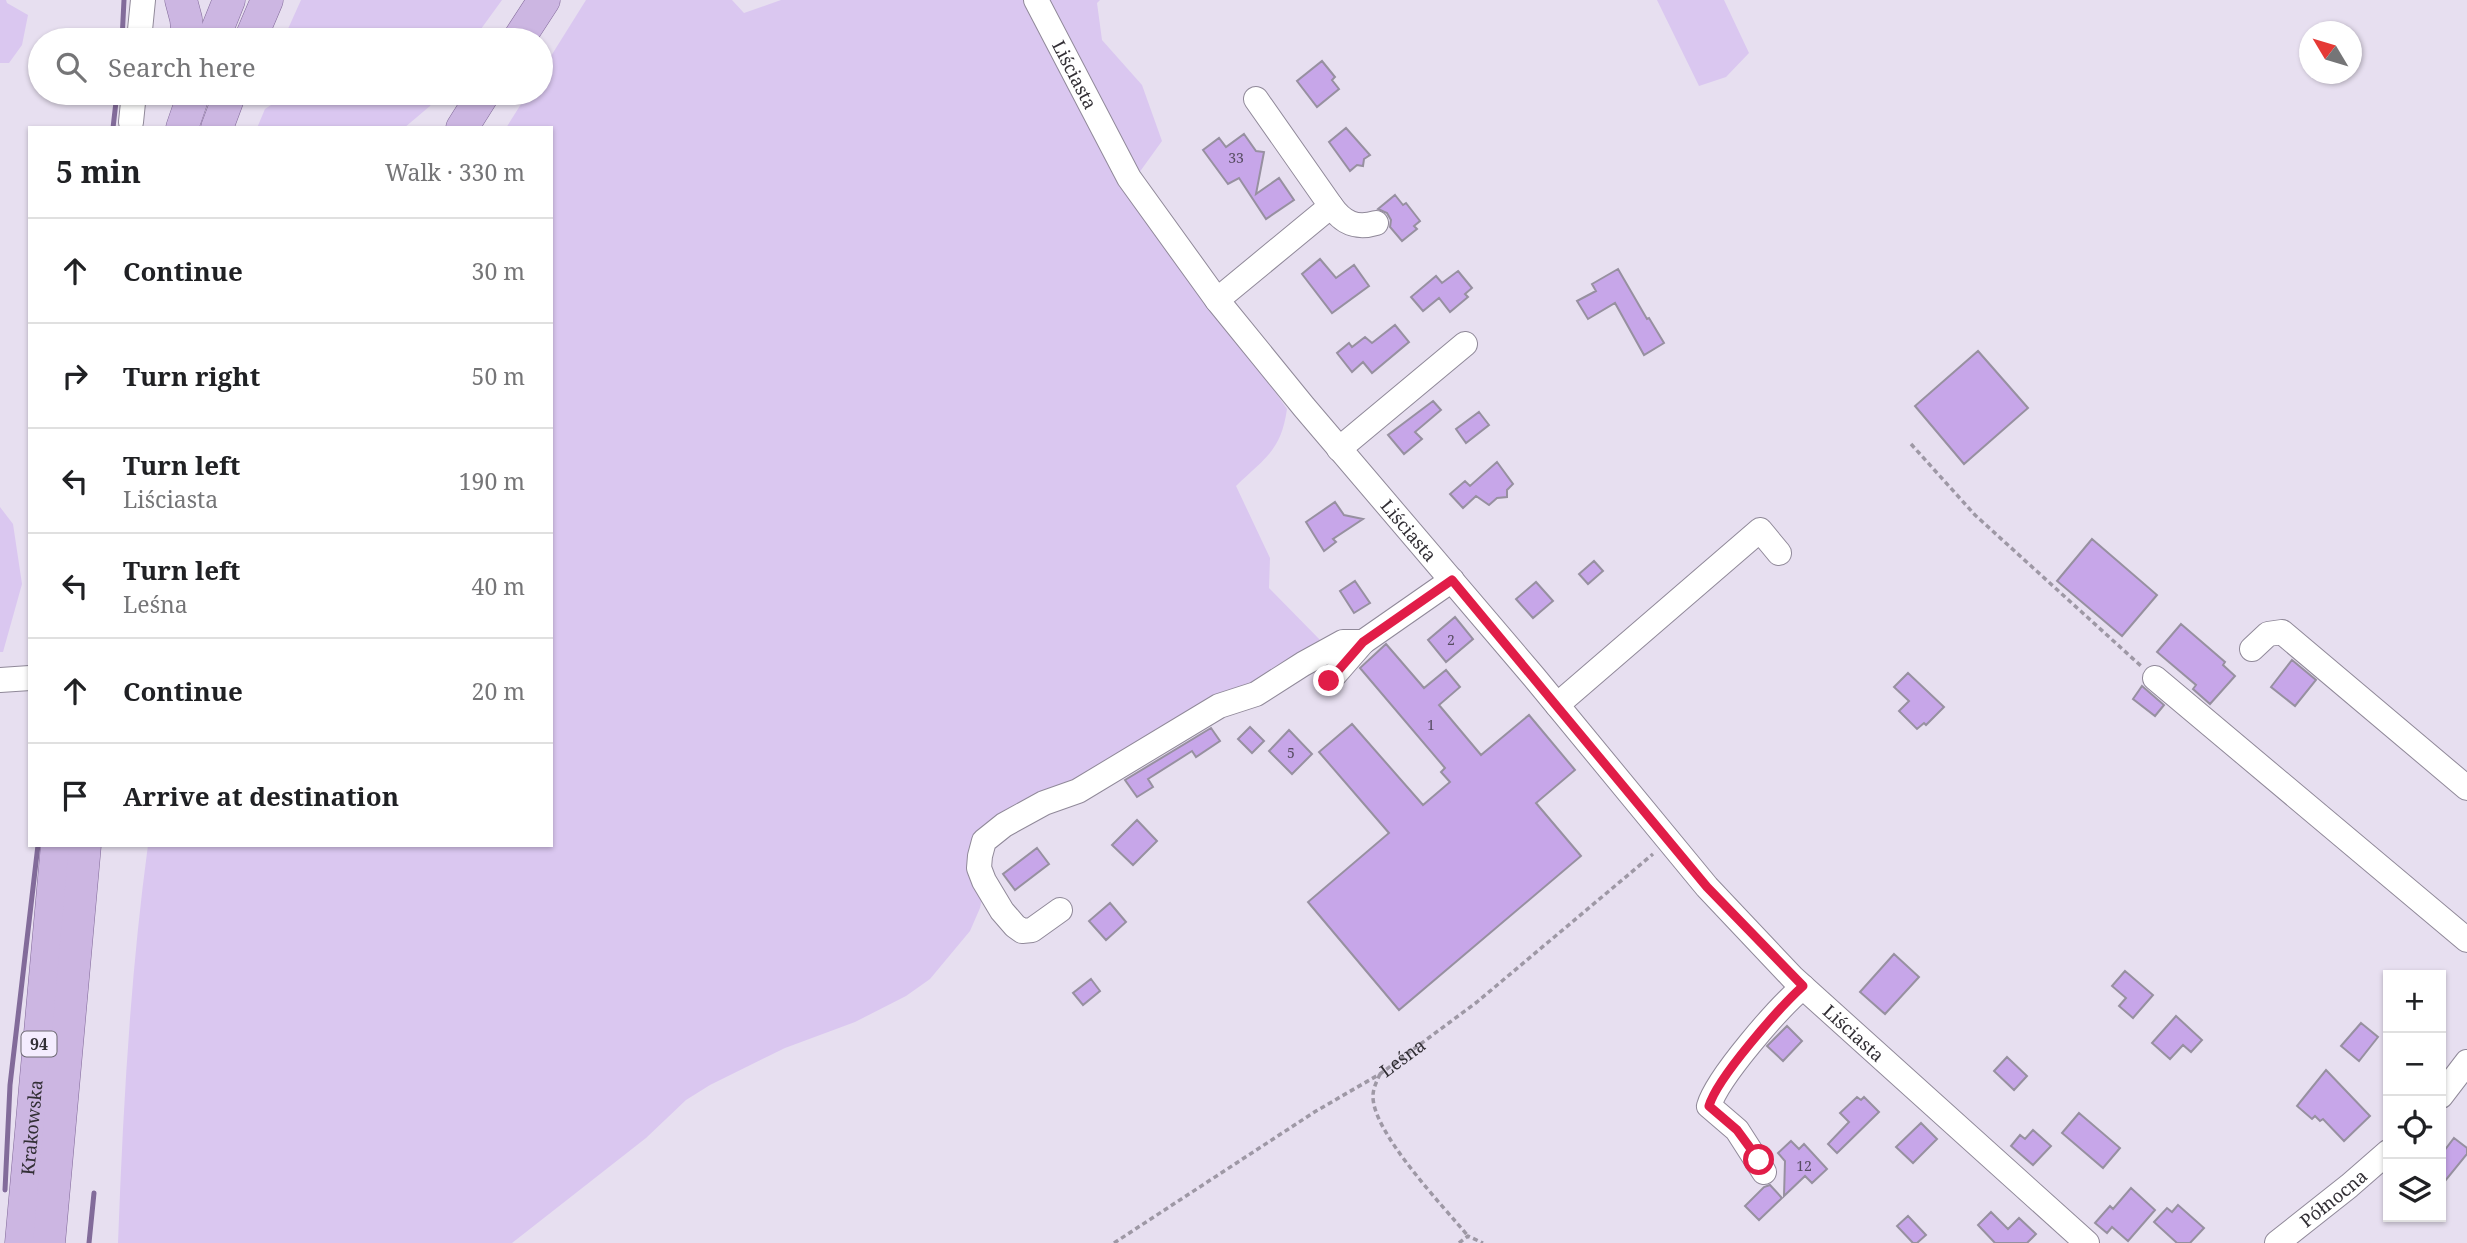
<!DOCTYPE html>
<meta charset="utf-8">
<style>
:root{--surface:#fff;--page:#f2f2f2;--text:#202124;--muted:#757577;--line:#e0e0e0}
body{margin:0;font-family:"Noto Serif",serif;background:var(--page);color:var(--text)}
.controls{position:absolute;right:21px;bottom:21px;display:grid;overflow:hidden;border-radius:0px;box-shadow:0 2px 5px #0004}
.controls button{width:63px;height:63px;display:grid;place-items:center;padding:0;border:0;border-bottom:2px solid var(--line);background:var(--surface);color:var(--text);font:35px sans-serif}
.compass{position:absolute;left:2299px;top:21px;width:63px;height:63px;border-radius:50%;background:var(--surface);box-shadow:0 2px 5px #0004;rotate:308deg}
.stop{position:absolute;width:21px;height:21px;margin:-16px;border:5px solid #e11d48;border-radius:50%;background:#fff}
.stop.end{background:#e11d48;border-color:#fff;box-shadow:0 2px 7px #0008}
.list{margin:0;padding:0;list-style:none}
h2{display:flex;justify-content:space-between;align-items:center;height:91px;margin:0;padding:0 28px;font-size:30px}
h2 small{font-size:23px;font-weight:400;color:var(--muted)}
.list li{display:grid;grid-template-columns:46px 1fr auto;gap:21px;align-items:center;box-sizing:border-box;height:105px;padding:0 28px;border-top:2px solid var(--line)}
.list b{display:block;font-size:26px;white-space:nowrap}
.list p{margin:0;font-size:23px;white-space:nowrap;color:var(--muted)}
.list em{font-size:23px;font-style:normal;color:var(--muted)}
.icon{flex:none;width:38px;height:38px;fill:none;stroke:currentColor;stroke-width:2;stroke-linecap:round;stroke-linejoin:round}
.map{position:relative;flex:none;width:2467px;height:1243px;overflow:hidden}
.search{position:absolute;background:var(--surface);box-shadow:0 2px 5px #0004;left:28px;top:28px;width:525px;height:77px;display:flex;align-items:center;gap:18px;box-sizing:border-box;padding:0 24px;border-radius:38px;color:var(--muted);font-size:26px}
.panel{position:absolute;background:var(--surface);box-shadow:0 2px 5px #0004;left:28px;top:126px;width:525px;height:721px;border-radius:0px}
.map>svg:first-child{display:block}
</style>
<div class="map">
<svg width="2467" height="1243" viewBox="0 0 2467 1243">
<rect width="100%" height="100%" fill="#e7dff0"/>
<path fill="#dac7f0" d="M 0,0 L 6,0 L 7,3 L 28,15 L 22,45 L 9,63 L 0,63 Z
M 301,0 L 502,0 L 473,40 L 283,40 Z
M 586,0 L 732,0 L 744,13 L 781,0 L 1100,0 L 1097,3 L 1102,40 L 1142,85 L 1162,141 L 1131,184 L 1287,409 C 1281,451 1265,458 1236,486 L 1270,558 L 1269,588 L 1324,644 L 1074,786 L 1000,819 L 980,908 L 970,931 L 930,979 L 906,996 L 855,1022 L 785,1048 L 710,1085 L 686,1100 L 646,1138 L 512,1243 L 118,1243 C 123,1110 130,978 148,845 L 551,845 L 551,128 L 506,128 L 528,93 L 541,93 L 541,72 Z
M 1657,0 L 1724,0 L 1749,53 L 1726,77 L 1699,86 Z
M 289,93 L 438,93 L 430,106 L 404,128 L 257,128 L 265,109 Z
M 0,507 L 13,524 L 22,584 L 3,652 L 0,652 Z"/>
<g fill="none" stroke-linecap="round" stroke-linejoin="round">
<path stroke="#826b9a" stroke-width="5" d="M 122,40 L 124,0
M 113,128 L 117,93
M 5,1190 L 10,1085 L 38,845
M 89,1243 L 94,1193"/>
</g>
<path fill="#c7a6e9" stroke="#9790a0" stroke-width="2" d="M 1322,61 L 1335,77 L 1332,80 L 1339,89 L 1317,107 L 1297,81 Z
M 1346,128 L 1370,155 L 1364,159 L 1363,166 L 1357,165 L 1350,171 L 1329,142 Z
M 1244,134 L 1256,151 L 1264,152 L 1256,194 L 1279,178 L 1294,200 L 1266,219 L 1239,178 L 1228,184 L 1203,150 L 1219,138 L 1226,147 Z
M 1395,195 L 1403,205 L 1406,203 L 1420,221 L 1414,226 L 1417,229 L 1402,241 L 1390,227 L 1391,220 L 1387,213 L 1378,209 Z
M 1320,259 L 1336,278 L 1354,265 L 1369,286 L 1332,313 L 1302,274 Z
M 1618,269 L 1647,319 L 1649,318 L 1664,343 L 1644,355 L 1615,303 L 1588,319 L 1577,301 L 1596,291 L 1592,284 Z
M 1458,271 L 1472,288 L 1465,294 L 1468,297 L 1450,312 L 1439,298 L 1423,311 L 1411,297 L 1436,276 L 1442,283 Z
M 1395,325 L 1409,342 L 1372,373 L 1363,362 L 1352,372 L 1337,353 L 1349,343 L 1352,347 L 1365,337 L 1372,343 Z
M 1978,351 L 2028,408 L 1964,464 L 1915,406 Z
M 1433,401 L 1441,410 L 1415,432 L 1422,439 L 1404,454 L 1388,435 Z
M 1479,412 L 1489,425 L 1466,443 L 1456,429 Z
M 1497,462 L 1513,484 L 1507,490 L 1507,497 L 1497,498 L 1489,505 L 1476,496 L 1463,508 L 1450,494 L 1465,481 L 1470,486 Z
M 1335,502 L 1344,515 L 1363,519 L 1333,539 L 1336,542 L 1324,551 L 1306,522 Z
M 2092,539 L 2157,595 L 2122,636 L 2057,581 Z
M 1594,561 L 1603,571 L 1588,584 L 1579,574 Z
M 1355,581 L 1370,603 L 1354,613 L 1340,591 Z
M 1536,582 L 1553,601 L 1533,618 L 1516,599 Z
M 1455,617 L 1473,639 L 1446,662 L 1428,640 Z
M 2181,624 L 2225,662 L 2223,665 L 2235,676 L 2210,704 L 2193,689 L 2196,685 L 2157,652 Z
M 1386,644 L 1424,688 L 1446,670 L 1460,687 L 1439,705 L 1481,755 L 1529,715 L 1575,770 L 1536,803 L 1581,856 L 1399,1010 L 1308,902 L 1389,833 L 1319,752 L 1352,724 L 1423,805 L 1450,782 L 1441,772 L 1445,768 L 1360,668 Z
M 2292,660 L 2316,680 L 2295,706 L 2271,687 Z
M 1908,673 L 1944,707 L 1926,725 L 1924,723 L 1917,729 L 1899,711 L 1909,701 L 1894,687 Z
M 2142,686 L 2164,705 L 2155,716 L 2133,699 Z
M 1250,727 L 1264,741 L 1252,753 L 1238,739 Z
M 1211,728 L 1220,741 L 1196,757 L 1192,751 L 1148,779 L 1153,787 L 1137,797 L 1125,780 Z
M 1289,730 L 1312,754 L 1292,774 L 1269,751 Z
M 1137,820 L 1157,841 L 1133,865 L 1112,845 Z
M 1037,848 L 1049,864 L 1015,890 L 1003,874 Z
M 1110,903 L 1126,922 L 1106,940 L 1089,921 Z
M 1894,954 L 1919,977 L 1885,1014 L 1860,992 Z
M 2125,971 L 2153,995 L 2133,1018 L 2119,1006 L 2126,998 L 2112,986 Z
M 1091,979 L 1100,991 L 1083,1005 L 1073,993 Z
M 2176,1016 L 2202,1040 L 2191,1052 L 2183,1045 L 2170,1059 L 2152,1043 Z
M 2361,1023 L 2378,1037 L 2359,1061 L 2341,1046 Z
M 1787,1026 L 1802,1041 L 1783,1061 L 1767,1046 Z
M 2007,1057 L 2027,1076 L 2014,1090 L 1994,1071 Z
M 2326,1070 L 2370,1116 L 2344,1141 L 2323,1119 L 2320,1121 L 2315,1116 L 2312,1119 L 2297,1106 Z
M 1857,1097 L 1861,1100 L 1864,1097 L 1879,1112 L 1837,1153 L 1828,1144 L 1849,1122 L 1840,1113 Z
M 2079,1113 L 2120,1148 L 2103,1168 L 2062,1133 Z
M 1921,1123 L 1937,1139 L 1913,1163 L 1896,1147 Z
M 2033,1130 L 2051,1146 L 2033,1165 L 2011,1146 L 2020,1135 L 2025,1139 Z
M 2454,1138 L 2467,1148 L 2467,1154 L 2441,1186 L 2441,1155 Z
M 1791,1141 L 1799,1149 L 1804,1144 L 1827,1169 L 1812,1183 L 1805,1176 L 1784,1196 L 1785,1161 L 1778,1153 Z
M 1770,1185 L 1782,1198 L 1759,1220 L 1745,1206 L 1764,1187 Z
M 2131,1188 L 2155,1210 L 2128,1241 L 2112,1227 L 2107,1233 L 2095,1223 L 2110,1206 L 2113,1209 Z
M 2178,1205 L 2204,1228 L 2190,1243 L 2177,1243 L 2154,1222 L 2167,1208 L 2172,1212 Z
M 1991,1212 L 2008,1229 L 2019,1218 L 2036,1234 L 2027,1243 L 1995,1243 L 1978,1225 Z
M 1908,1216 L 1926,1235 L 1917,1243 L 1913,1243 L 1897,1226 Z"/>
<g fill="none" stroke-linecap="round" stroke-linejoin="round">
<g stroke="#908999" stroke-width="26">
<g id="minor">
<path id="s2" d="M 1036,0 L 1129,178 L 1217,300 L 1304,407 L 1534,677 L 1707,887 L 1793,978 L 2087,1243"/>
<path d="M 139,40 L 143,0"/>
<path d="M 131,122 L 134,93"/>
<path d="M 1331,206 C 1343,223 1356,229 1376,223"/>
<path d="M 1217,300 L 1331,206 L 1256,99"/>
<path d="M 1339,449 L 1465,344"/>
<path d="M 2252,649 L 2268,634 L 2282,632 L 2467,788"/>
<path d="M 2155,678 L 2467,940"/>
<path d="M 0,680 L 30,678"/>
<path d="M 1329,681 L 1363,642"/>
<path d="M 1557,705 L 1760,530 L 1779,553"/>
<path d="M 1060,910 L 1032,930 L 1022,931 L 1015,926 L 1002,911 L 984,881 L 979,868 L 980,856 L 984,841 L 1004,825 L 1044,803 L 1078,791 L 1219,706 L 1256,694 L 1303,664 L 1343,642 L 1363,642 L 1452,580"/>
<path d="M 2441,1096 L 2467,1062"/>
<path d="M 1764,1172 L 1737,1130 L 1709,1106 C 1717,1078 1779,1007 1803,987"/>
<path id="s3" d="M 2277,1243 L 2349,1186 L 2388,1152"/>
</g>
</g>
<g stroke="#806898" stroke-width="33">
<g id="major">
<path d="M 181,0 L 186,19 L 188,40"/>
<path d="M 213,40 L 229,0"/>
<path d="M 250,40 L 267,0"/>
<path d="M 518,40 L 544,0"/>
<path d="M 182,128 L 194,93"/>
<path d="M 217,128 L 230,93"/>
<path d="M 462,128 L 484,93"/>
<path id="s4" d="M 21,1243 L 57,845"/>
<path d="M 49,1243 L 85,845"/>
</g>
</g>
<g stroke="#9e98a5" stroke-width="3.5" stroke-dasharray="5 3.5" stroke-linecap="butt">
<path d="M 1911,444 L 1975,515 L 2141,666"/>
<path d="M 1380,1074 C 1377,1081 1373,1088 1373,1096 C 1372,1132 1444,1207 1468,1236"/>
<path id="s1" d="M 1114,1243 L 1316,1111 L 1380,1074 L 1477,1002 L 1653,854"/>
<path d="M 1459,1243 L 1468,1236 L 1483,1243"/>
</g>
<use href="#minor" stroke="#fff" stroke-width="24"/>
<use href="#major" stroke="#ccb6e2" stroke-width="32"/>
</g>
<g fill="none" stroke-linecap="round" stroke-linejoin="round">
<path stroke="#e11d48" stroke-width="9" d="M 1329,681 L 1363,642 L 1452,580 L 1707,887 L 1803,986 C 1779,1008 1717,1078 1709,1106 L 1737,1130 L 1759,1160"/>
</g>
<g text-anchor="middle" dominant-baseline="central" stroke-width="5" stroke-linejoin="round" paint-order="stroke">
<g font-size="14" fill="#574d62">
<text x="1236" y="157">33</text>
<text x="1451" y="639">2</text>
<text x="1431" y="724">1</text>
<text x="1291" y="752">5</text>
<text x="1804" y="1165">12</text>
</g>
<rect fill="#f4ecfe" stroke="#6c6871" stroke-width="2" x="21.5" y="1031.5" width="35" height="25" rx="5"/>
<g font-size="16" font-weight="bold" fill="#322f35">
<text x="39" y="1044">94</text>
</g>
<g font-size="18" fill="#322f35" stroke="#f4ecfe">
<text stroke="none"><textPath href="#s2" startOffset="84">Liściasta</textPath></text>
<text stroke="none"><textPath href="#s2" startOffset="651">Liściasta</textPath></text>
<text stroke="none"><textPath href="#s2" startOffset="1323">Liściasta</textPath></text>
<text stroke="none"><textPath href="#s1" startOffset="343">Leśna</textPath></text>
<text stroke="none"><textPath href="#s4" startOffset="116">Krakowska</textPath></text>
<text stroke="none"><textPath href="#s3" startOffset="72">Północna</textPath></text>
</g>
</g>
</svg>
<div class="controls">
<button>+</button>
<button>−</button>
<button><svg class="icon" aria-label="locate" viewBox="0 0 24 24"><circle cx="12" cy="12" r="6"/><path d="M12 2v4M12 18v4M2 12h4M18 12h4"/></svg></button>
<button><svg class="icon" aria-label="layers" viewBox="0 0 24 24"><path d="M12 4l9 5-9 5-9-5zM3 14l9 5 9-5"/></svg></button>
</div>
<svg class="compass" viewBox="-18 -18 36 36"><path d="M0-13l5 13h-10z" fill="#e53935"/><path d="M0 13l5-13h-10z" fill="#757577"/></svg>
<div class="stop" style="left:1759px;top:1160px"></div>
<div class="stop end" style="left:1329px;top:681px"></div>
<div class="search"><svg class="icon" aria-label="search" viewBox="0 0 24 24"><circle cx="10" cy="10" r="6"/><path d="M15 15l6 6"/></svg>Search here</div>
<section class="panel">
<h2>5 min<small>Walk · 330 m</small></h2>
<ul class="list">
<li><svg class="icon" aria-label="ahead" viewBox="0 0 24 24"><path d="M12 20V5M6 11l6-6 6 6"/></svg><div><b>Continue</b></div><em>30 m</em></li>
<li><svg class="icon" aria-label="right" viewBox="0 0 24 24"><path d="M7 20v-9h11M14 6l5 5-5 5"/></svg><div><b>Turn right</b></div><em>50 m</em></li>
<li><svg class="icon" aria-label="left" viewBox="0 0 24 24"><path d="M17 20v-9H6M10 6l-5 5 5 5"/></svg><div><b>Turn left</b><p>Liściasta</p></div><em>190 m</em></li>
<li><svg class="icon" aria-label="left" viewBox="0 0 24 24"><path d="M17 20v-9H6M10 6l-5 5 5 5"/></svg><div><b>Turn left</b><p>Leśna</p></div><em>40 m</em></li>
<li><svg class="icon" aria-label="ahead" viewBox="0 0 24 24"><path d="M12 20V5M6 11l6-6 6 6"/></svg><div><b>Continue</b></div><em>20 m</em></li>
<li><svg class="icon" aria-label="arrive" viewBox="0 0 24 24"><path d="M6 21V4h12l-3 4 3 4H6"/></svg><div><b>Arrive at destination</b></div></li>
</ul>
</section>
</div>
